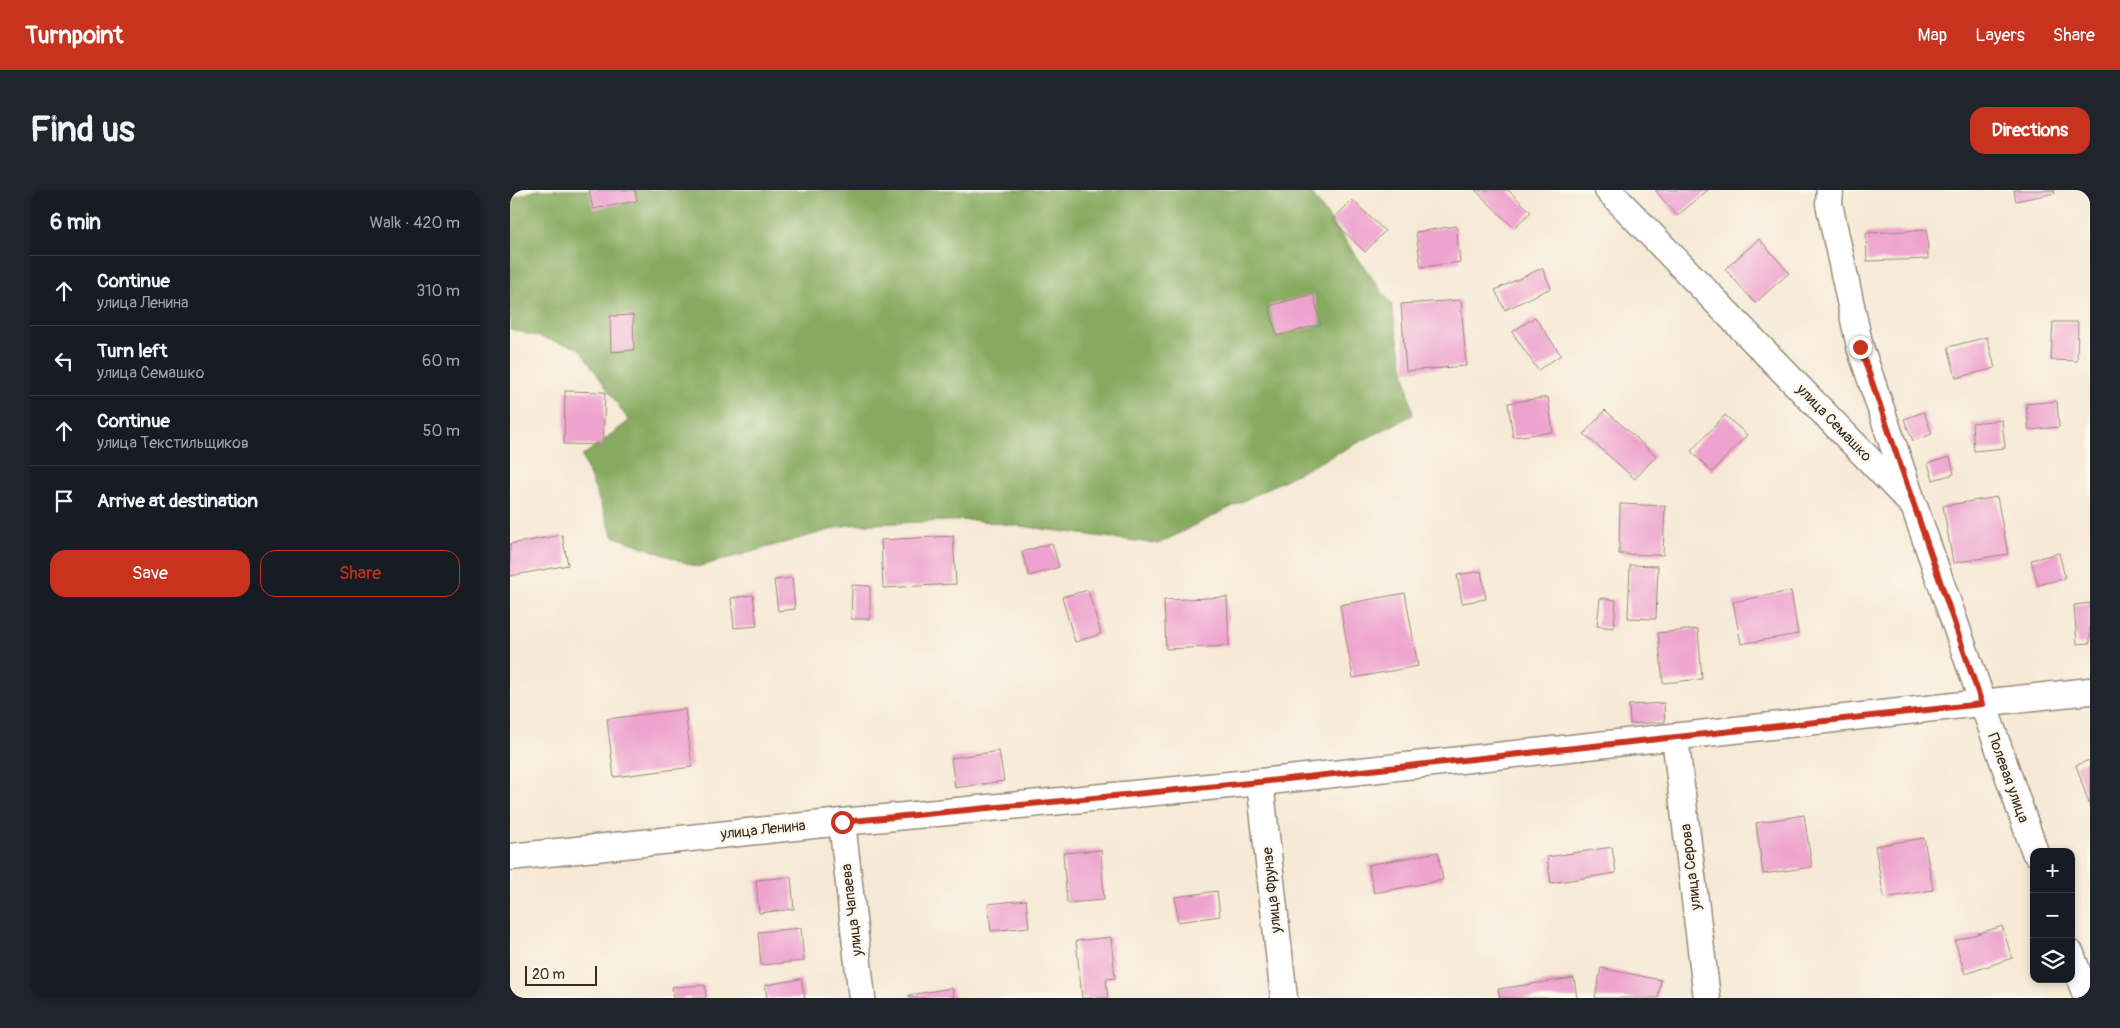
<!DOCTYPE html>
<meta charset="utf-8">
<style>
:root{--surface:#171b24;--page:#20242c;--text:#f1f3f6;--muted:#9ea1a6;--line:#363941;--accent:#c8321e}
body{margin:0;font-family:Pangolin,sans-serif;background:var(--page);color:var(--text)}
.controls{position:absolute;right:15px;bottom:15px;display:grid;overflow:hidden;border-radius:10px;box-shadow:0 2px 8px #0003}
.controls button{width:45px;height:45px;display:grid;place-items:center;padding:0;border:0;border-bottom:1px solid var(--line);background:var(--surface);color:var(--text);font:25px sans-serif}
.scale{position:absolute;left:15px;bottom:12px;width:72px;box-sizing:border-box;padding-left:5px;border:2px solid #3b2a1e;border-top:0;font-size:14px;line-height:18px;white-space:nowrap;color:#3b2a1e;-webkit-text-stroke:4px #fbf7ec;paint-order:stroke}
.stop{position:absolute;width:15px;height:15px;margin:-11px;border:4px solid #c8321e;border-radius:50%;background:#fff}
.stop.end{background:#c8321e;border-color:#fff;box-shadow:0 1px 5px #0008}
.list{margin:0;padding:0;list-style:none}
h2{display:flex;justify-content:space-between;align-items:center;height:65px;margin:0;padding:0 20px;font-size:21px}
h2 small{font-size:16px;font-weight:400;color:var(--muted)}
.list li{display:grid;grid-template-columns:32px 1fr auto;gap:15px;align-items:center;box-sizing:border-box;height:70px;padding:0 20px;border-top:1px solid var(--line)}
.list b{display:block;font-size:19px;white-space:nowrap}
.list p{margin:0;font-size:16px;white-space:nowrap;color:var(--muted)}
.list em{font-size:16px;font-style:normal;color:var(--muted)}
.actions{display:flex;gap:10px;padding:15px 20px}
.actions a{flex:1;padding:11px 0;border:1px solid var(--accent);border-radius:15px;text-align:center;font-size:18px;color:var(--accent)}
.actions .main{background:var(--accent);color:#fff}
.icon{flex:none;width:28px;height:28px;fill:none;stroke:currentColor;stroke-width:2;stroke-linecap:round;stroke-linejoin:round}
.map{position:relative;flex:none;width:1580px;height:808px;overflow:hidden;border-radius:15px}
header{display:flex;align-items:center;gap:30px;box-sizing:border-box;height:70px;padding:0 25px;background:var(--accent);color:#fff}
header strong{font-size:24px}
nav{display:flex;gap:28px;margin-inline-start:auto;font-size:18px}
.intro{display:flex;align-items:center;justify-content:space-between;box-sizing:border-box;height:120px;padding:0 30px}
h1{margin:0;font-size:35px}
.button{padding:12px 22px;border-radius:15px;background:var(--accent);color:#fff;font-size:18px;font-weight:700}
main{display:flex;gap:30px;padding:0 30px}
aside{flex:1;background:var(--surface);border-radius:15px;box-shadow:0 2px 8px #0003}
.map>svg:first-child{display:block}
</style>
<header>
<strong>Turnpoint</strong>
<nav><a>Map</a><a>Layers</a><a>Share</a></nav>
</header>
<div class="intro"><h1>Find us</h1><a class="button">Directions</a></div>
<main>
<aside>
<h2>6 min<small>Walk · 420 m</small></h2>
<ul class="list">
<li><svg class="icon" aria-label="ahead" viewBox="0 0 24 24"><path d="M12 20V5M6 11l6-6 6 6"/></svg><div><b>Continue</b><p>улица Ленина</p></div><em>310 m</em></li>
<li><svg class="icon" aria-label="left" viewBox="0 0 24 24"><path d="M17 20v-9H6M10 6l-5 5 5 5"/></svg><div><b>Turn left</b><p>улица Семашко</p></div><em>60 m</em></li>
<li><svg class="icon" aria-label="ahead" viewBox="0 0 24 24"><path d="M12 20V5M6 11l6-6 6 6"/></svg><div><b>Continue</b><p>улица Текстильщиков</p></div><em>50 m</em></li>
<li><svg class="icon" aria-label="arrive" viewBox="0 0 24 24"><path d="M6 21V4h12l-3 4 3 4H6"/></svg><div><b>Arrive at destination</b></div></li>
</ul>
<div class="actions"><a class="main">Save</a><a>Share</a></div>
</aside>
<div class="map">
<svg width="1580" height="808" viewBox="0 0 1580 808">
<rect width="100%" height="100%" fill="#fbf7ec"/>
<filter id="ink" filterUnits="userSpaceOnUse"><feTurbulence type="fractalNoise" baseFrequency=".02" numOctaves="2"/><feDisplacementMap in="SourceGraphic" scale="10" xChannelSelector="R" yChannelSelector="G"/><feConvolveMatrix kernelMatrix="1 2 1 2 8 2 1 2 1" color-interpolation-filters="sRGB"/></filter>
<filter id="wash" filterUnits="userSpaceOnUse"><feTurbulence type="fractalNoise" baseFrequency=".0096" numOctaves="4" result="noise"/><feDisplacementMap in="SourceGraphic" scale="20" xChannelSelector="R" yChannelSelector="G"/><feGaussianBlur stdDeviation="1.12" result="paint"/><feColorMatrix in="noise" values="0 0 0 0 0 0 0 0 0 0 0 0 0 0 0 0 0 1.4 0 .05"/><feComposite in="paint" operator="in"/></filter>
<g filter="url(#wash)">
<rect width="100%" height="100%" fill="#f6e9d5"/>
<path fill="#86aa5e" stroke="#606a3e" d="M 27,0 L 799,0 L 881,114 L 903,225 L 648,354 L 463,330 L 338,335 L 187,377 L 103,346 L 72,266 L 119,231 L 69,158 L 0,139 L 0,9 Z"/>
<g id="blocks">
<path fill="#eea2ce" d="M 79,0 L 125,0 L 127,11 L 83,19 Z
M 965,0 L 998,0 L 1021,22 L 1004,38 Z
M 1145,0 L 1198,0 L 1167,26 Z
M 1504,0 L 1544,0 L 1545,3 L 1506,11 Z
M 842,10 L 875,41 L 855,62 L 822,30 Z
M 946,36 L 950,72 L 911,77 L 906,42 Z
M 1417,40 L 1418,69 L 1357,71 L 1356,43 Z
M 1249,49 L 1279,83 L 1245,113 L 1215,79 Z
M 1032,78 L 1041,98 L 995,120 L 985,100 Z
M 803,104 L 811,134 L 767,146 L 759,116 Z
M 951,110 L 956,176 L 896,181 L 891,114 Z
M 123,125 L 124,160 L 101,162 L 100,126 Z
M 1025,127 L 1051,165 L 1028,180 L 1002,142 Z
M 1543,132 L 1568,132 L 1567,171 L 1541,170 Z
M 1477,147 L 1485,178 L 1446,188 L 1438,157 Z
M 55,201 L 95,202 L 93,255 L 54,254 Z
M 1038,207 L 1043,242 L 1003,247 L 998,213 Z
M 1547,211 L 1549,237 L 1519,240 L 1516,214 Z
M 1095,220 L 1146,266 L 1125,289 L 1074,244 Z
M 1414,222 L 1422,244 L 1403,251 L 1394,229 Z
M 1215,225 L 1237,245 L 1202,282 L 1181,261 Z
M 1492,230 L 1495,258 L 1464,261 L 1462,233 Z
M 1440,267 L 1444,284 L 1423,290 L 1418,273 Z
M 1487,307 L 1498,364 L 1443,373 L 1433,316 Z
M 1110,314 L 1155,316 L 1153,365 L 1109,364 Z
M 52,345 L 58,375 L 0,386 L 0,354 Z
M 443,346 L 446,394 L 373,398 L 371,350 Z
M 542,353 L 549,377 L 519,386 L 512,362 Z
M 1549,363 L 1555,388 L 1528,395 L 1521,370 Z
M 1120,375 L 1148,376 L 1146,429 L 1118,428 Z
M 971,381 L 976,409 L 952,413 L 947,385 Z
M 282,388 L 285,419 L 268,421 L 264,390 Z
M 342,395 L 360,396 L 360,429 L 341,429 Z
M 578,400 L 591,444 L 565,452 L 552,407 Z
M 1281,401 L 1288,444 L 1231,454 L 1223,412 Z
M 895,403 L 908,476 L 843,488 L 830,415 Z
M 243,405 L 247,436 L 224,438 L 221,408 Z
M 717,407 L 719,456 L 656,459 L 654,410 Z
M 1090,408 L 1106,410 L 1104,438 L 1087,436 Z
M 1580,413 L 1580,453 L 1567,454 L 1564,415 Z
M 1188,439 L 1192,489 L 1153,493 L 1148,443 Z
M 1154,513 L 1155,532 L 1120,534 L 1119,515 Z
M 175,519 L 182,577 L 104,587 L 97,529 Z
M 489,561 L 494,591 L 445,598 L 441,568 Z
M 1580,570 L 1580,617 L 1566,575 Z
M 1294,625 L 1302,677 L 1253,684 L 1246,633 Z
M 1414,648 L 1423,700 L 1374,708 L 1365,656 Z
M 1102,657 L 1106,683 L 1041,693 L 1037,667 Z
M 591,660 L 594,710 L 557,713 L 553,663 Z
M 928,662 L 933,690 L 864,703 L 858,675 Z
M 281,687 L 284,719 L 249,723 L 246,690 Z
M 707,701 L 710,726 L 668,732 L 665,707 Z
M 516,710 L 519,737 L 481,741 L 478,714 Z
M 1492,736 L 1502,768 L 1455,784 L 1445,751 Z
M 291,738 L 294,771 L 251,775 L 248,742 Z
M 601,747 L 605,788 L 596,789 L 598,808 L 572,808 L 566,751 Z
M 1091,778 L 1151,790 L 1148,808 L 1085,808 Z
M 1064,788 L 1067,808 L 990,808 L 988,799 Z
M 291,789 L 295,808 L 257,808 L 255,795 Z
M 195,795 L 196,808 L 163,808 L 162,797 Z
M 442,798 L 444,808 L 400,808 L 399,805 Z"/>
</g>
</g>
<g filter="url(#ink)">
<use href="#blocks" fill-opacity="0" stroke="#988a7a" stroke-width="1"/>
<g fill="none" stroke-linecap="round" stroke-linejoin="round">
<g stroke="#988a7a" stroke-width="29">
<path id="minor" d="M 1098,0 L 1404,316 L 1525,662
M 1320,0 L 1319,14 L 1350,157 L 1401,308
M 1165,547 L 1197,808
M 750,592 L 774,808
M 332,632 L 352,808
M 0,667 L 332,632 L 750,592 L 1580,501
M 1561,764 L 1577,808"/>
</g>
<use href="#minor" stroke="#fff" stroke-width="26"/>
</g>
</g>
<g fill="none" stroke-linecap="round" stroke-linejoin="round" filter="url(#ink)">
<path stroke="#c8321e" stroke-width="6" d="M 332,632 L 750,592 L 1472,514 L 1350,157"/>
</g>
<g text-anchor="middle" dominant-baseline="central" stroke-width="4.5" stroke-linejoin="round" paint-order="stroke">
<g font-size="15" fill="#3b2a1e" stroke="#fbf7ec">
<text transform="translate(1324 233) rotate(46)">улица Семашко</text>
<text transform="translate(1498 588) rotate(70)">Полевая улица</text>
<text transform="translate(253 640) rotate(-6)">улица Ленина</text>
<text transform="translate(1181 677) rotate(-97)">улица Серова</text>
<text transform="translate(762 700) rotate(-96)">улица Фрунзе</text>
<text transform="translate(342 720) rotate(-97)">улица Чапаева</text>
</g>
</g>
</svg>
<div class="controls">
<button>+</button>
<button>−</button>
<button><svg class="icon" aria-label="layers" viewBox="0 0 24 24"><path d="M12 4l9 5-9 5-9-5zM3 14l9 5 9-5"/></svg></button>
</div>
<div class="scale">20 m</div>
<div class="stop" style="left:332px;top:632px"></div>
<div class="stop end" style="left:1350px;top:157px"></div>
</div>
</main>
